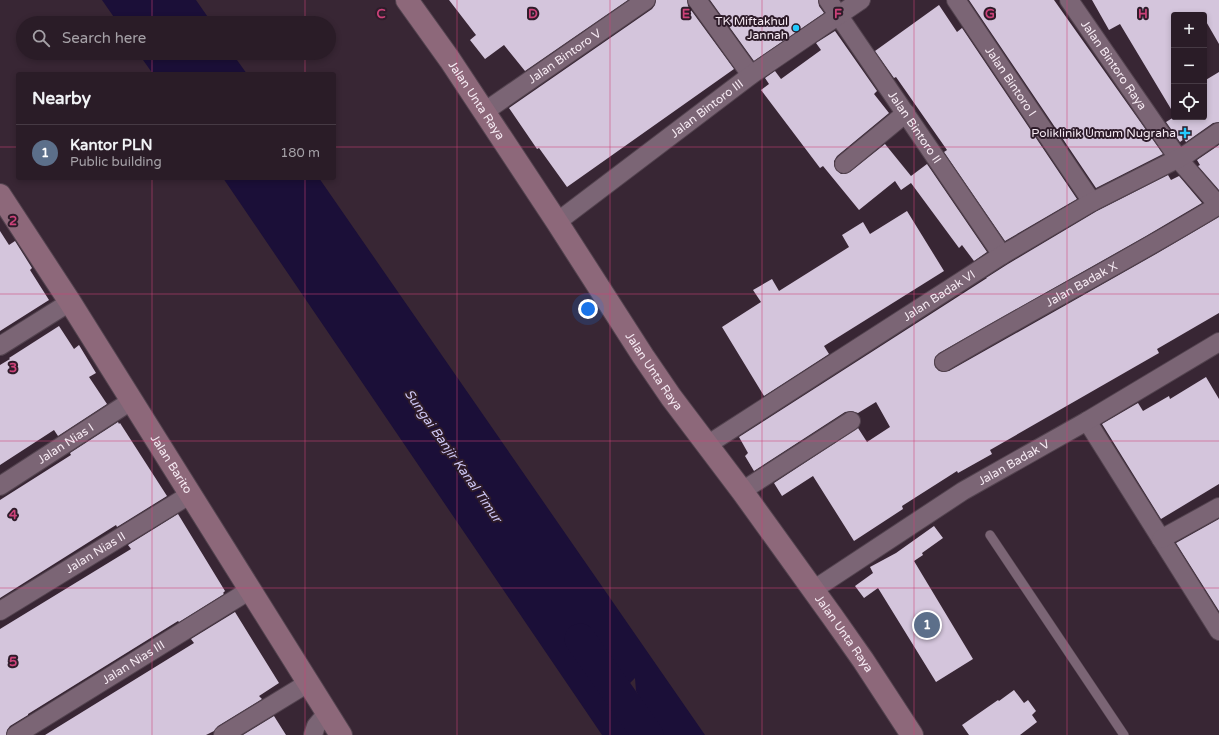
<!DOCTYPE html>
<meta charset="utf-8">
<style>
:root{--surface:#2a1c27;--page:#362933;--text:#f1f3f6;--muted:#a5a1a7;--line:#463a44;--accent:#8c9099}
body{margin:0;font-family:"Varela Round",sans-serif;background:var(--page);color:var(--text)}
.controls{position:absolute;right:12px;top:12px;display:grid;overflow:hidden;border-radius:4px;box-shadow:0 2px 6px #0003}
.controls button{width:36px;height:36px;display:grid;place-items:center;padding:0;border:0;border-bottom:1px solid var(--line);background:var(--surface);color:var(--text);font:20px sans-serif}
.you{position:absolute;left:588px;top:309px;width:14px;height:14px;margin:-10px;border:3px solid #fff;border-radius:50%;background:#1a73e8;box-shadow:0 0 0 6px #1a73e833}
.badge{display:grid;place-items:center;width:26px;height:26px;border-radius:50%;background:var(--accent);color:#fff;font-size:13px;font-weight:700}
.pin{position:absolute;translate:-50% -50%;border:2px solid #fff;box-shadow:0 1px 4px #0006}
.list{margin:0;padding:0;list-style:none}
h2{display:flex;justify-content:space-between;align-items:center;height:52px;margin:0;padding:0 16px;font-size:17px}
h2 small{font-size:13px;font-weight:400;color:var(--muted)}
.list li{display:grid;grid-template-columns:26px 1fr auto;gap:12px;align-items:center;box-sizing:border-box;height:56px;padding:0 16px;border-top:1px solid var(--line)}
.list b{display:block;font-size:15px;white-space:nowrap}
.list p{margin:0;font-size:13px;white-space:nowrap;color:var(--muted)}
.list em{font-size:13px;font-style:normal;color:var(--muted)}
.icon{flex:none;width:22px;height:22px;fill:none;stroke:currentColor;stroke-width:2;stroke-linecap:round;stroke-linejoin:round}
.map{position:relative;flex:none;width:1219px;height:735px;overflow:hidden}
.search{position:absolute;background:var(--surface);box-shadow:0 2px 6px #0003;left:16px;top:16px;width:320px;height:44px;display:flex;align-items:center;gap:10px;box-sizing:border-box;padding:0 14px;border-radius:22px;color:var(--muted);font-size:15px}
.panel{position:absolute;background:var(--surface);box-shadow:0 2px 6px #0003;left:16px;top:72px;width:320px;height:108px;border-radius:4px}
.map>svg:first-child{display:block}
</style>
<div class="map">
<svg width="1219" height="735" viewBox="0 0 1219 735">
<rect width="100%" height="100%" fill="#382634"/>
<path fill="#1b0f38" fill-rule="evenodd" d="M 102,0 L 196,0 L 212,23 L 118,23 Z
M 138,53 L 232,53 L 247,74 L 153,74 Z
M 223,178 L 319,178 L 705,735 L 602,735 ZM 594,652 L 604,661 L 617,669 L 620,678 L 629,684 L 635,678 L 636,691 L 640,698 L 637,707 L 619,693 L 594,657 Z"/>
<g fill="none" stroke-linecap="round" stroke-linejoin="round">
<path stroke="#1b0f38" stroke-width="31" d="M 580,639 L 648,735"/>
</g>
<path fill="#d4c5dc" d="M 449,0 L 628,0 L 525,71 L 504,45 L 485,59 L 470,40 L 476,35 Z
M 656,0 L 687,0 L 688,6 L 734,69 L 567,187 L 539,148 L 537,149 L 509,108 L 652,9 L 655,5 Z
M 710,0 L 818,0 L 819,6 L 824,13 L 754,61 Z
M 969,0 L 1054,0 L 1163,154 L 1096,188 Z
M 1092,0 L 1219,0 L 1219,44 L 1204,18 L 1204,15 L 1174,15 L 1174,114 L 1120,24 L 1109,30 Z
M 939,5 L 957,32 L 962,28 L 1077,199 L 1005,241 L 944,152 L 947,150 L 896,77 L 894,78 L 875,51 Z
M 835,31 L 877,91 L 874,94 L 889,113 L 837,156 L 834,161 L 834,165 L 836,170 L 841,174 L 845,174 L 850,172 L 885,144 L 911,176 L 927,164 L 987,252 L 974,261 L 962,245 L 959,248 L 911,183 L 901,190 L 895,181 L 859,210 L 823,166 L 820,168 L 761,90 L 769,84 L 765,78 L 775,71 L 781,79 L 821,50 L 816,43 Z
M 1219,72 L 1219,122 L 1213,123 L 1186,142 L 1184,139 L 1180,142 L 1166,122 L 1174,117 L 1204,117 L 1204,81 Z
M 1219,145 L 1219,190 L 1198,166 L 1200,165 L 1197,160 Z
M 1168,175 L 1171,180 L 1179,176 L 1202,203 L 1146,236 L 939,353 L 935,357 L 934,362 L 935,367 L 939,371 L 944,372 L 949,371 L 1156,254 L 1219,217 L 1219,313 L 1157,349 L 1159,353 L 990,450 L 992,454 L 958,473 L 957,471 L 902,506 L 903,509 L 854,541 L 813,476 L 782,496 L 774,483 L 858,428 L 867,442 L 890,427 L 876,402 L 858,413 L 851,411 L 845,412 L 754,471 L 745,456 L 748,453 L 739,437 L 987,278 L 986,278 L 1008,264 L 1097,211 Z
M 907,211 L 944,271 L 824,346 L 829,354 L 764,396 L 722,327 L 761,302 L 753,290 L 772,279 L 779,291 L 849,247 L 842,235 L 863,222 L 870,234 Z
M 0,231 L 9,245 L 15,241 L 32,268 L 30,270 L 49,300 L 0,331 Z
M 59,326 L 74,349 L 79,345 L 96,373 L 89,377 L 107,404 L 58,436 L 54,430 L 0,465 L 0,365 L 10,359 L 9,358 Z
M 1206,377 L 1219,399 L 1219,484 L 1161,519 L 1102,424 L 1138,403 L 1143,411 L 1169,396 L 1170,399 Z
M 118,422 L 119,424 L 120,423 L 167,496 L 117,527 L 116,525 L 0,598 L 0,500 L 71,455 L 70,453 Z
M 178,514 L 225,591 L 223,593 L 224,594 L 179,622 L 178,621 L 28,714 L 28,715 L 10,726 L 7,730 L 6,735 L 0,735 L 0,629 L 131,549 L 128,545 Z
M 1219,519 L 1219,611 L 1176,543 Z
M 934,526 L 943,538 L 922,553 L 923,555 L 914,561 L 973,659 L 936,682 L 878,588 L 864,598 L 855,586 L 873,573 L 870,567 L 896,553 Z
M 235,612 L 279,683 L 259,696 L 262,699 L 218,726 L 214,731 L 206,735 L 45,735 L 194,643 L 191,639 Z
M 1014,690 L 1024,703 L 1028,700 L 1036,711 L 1032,715 L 1037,722 L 1020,735 L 969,735 L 962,725 L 998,700 L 999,701 Z
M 274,716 L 286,735 L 243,735 Z"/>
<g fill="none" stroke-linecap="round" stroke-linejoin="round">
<g stroke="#53434f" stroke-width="10">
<path id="lane" d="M 990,535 L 1124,735"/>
</g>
<g stroke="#53434f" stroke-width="20">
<g id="street">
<path d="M 697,0 L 751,75"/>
<path id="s1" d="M 828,0 L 1002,255"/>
<path id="s2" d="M 956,0 L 1092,202"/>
<path id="s3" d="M 1069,0 L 1180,161 L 1219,206"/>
<path id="s4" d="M 484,112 L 646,0"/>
<path d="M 844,164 L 906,113"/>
<path id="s5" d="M 557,222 L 751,75 L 861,0"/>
<path d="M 0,346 L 70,302"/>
<path id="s6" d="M 944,362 C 1035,308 1129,260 1219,205"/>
<path d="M 1087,421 L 1219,631"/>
<path id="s7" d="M 707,445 L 1002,255 L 1092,202 L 1187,154 L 1219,132"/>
<path id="s8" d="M 0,486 L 131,401"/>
<path d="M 742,491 L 851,421"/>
<path d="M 1161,539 L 1219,507"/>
<path id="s9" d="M 813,590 L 963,491 L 1087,421 L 1219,342"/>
<path id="s10" d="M 0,611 L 191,494"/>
<path id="s11" d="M 16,735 L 250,590"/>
<path d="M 223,735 L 308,683"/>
<path d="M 313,735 L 316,726 L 327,713"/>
</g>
</g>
<g stroke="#53434f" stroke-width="24">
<g id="secondary">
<path id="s12" d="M 407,0 L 450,60 L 557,222 L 643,356 L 671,397 L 742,491 L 832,616 L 863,660 L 912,735"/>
<path id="s13" d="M 0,195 L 70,302 L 341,735"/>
</g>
</g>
<use href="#lane" stroke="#7b6575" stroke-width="9"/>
<use href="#street" stroke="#7b6575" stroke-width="18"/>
<use href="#secondary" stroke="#8d687a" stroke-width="22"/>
</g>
<path fill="none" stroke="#cc4279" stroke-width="1" stroke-opacity="0.55" d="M 152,0 L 152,23M 305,0 L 305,23M 457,0 L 457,735M 610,0 L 610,735M 762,0 L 762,735M 914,0 L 914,735M 1067,0 L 1067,735M 152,53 L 152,74M 305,53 L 305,74M 0,147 L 18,147M 334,147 L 1219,147M 152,178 L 152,735M 305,178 L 305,735M 0,294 L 1219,294M 0,441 L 1219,441M 0,588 L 1219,588"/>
<g fill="#23c9fe" stroke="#2e1c2a" stroke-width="1.5">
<circle cx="796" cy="28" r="4"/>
<path d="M1183 127h4v4h4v4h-4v4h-4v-4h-4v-4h4z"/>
</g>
<g text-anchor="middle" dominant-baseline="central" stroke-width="4" stroke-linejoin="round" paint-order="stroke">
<g font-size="12" fill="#f6eaf3" stroke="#2e1c2a" text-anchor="end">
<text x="788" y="21">TK Miftakhul<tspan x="788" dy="14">Jannah</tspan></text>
<text x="1176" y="133">Poliklinik Umum Nugraha</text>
</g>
<g font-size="12" fill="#f6eaf3" stroke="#2e1c2a">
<text stroke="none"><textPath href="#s4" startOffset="98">Jalan Bintoro V</textPath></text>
<text stroke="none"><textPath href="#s3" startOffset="79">Jalan Bintoro Raya</textPath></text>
<text stroke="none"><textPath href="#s2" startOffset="98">Jalan Bintoro I</textPath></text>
<text stroke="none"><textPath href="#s12" startOffset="122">Jalan Unta Raya</textPath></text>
<text stroke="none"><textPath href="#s5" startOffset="188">Jalan Bintoro III</textPath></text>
<text stroke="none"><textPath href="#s1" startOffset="154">Jalan Bintoro II</textPath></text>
<text stroke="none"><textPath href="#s6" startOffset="158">Jalan Badak X</textPath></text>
<text stroke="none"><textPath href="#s7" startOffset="276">Jalan Badak VI</textPath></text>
<text stroke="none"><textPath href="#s12" startOffset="446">Jalan Unta Raya</textPath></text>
<text stroke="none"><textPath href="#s8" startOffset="78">Jalan Nias I</textPath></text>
<text stroke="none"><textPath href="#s9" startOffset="238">Jalan Badak V</textPath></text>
<text stroke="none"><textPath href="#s13" startOffset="319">Jalan Barito</textPath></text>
<text stroke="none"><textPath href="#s10" startOffset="112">Jalan Nias II</textPath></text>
<text stroke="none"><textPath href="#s12" startOffset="770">Jalan Unta Raya</textPath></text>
<text stroke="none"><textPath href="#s11" startOffset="138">Jalan Nias III</textPath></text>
</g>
<g font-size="13" font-style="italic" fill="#cec7f4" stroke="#2e1c2a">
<text transform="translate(453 456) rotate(55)">Sungai Banjir Kanal Timur</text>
</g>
</g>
<g font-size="13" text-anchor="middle" font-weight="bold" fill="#cc4279" stroke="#2e1c2a" stroke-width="4" stroke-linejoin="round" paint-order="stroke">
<text x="381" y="18">C</text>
<text x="533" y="18">D</text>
<text x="686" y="18">E</text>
<text x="838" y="18">F</text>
<text x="990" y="18">G</text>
<text x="1143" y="18">H</text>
<text x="13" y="225">2</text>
<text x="13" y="372">3</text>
<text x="13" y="519">4</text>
<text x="13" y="666">5</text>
</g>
</svg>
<div class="controls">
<button>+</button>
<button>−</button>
<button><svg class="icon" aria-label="locate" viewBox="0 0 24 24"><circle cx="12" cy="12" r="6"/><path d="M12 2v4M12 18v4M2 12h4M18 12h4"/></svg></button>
</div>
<div class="you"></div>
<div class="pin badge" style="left:927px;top:625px;background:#5c6f8a">1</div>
<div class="search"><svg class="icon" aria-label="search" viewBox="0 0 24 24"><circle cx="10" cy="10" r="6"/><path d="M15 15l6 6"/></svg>Search here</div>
<section class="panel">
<h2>Nearby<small></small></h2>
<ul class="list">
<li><span class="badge" style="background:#5c6f8a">1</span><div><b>Kantor PLN</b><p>Public building</p></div><em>180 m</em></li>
</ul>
</section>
</div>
